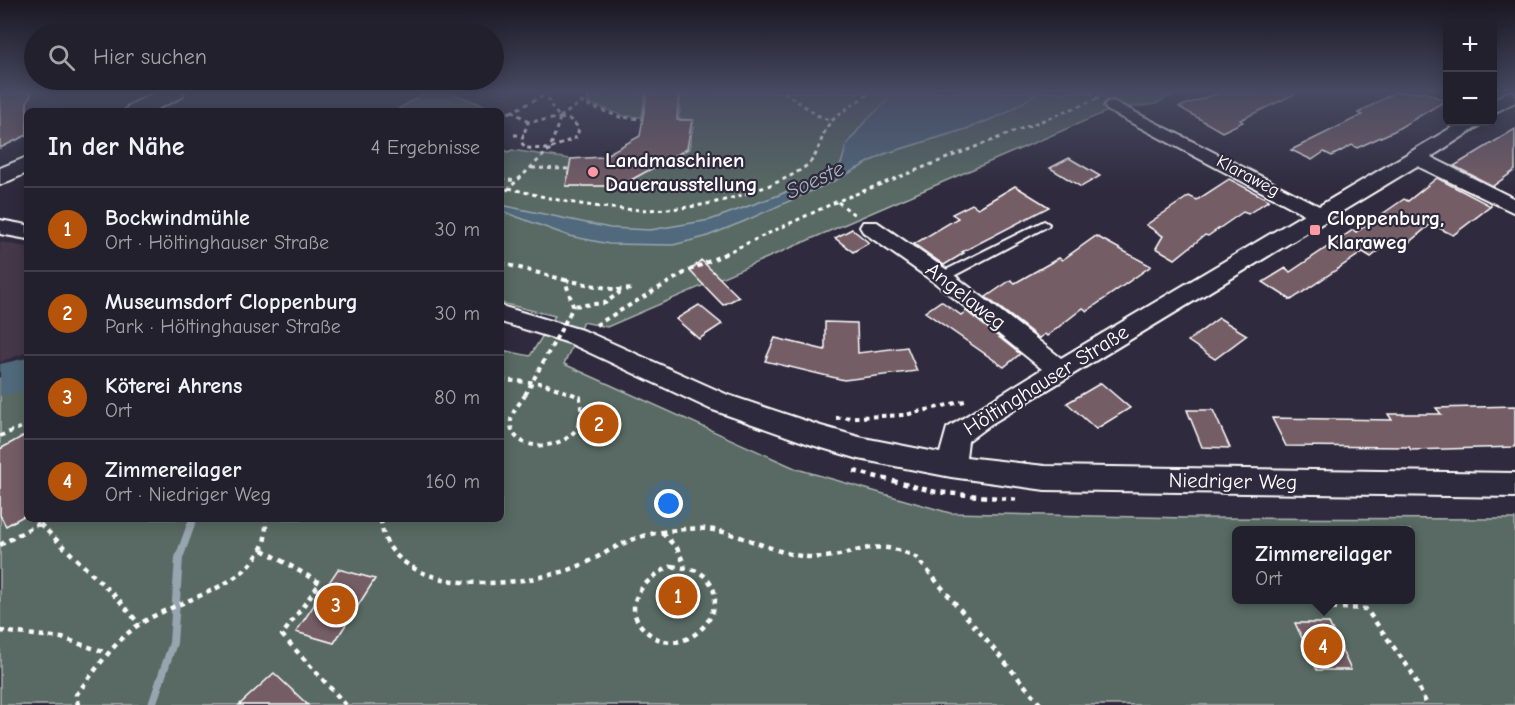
<!DOCTYPE html>
<html lang="de">
<meta charset="utf-8">
<style>
:root{--surface:#23202e;--page:#2b2836;--text:#f1f3f6;--muted:#a3a3aa;--line:#403e4a;--accent:#b45309}
body{margin:0;font-family:"Comic Neue",sans-serif;background:var(--page);color:var(--text)}
.controls{position:absolute;right:18px;top:18px;display:grid;overflow:hidden;border-radius:9px;box-shadow:0 3px 15px #0003}
.controls button{width:54px;height:54px;display:grid;place-items:center;padding:0;border:0;border-bottom:2px solid var(--line);background:var(--surface);color:var(--text);font:30px sans-serif}
.you{position:absolute;left:669px;top:504px;width:21px;height:21px;margin:-15px;border:4px solid #fff;border-radius:50%;background:#1a73e8;box-shadow:0 0 0 9px #1a73e833}
.badge{display:grid;place-items:center;width:39px;height:39px;border-radius:50%;background:var(--accent);color:#fff;font-size:20px;font-weight:700}
.pin{position:absolute;translate:-50% -50%;border:3px solid #fff;box-shadow:0 2px 6px #0006}
.popup{position:absolute;left:1232px;top:526px;width:183px;height:78px;box-sizing:border-box;display:grid;place-content:center;border-radius:9px;background:var(--surface);filter:drop-shadow(0 2px 4px #0005);font-size:20px;white-space:nowrap;color:var(--muted)}
.popup b{font-size:22px;color:var(--text)}
.popup::after{content:'';position:absolute;left:50%;top:100%;margin-left:-12px;border:12px solid transparent;border-top-color:var(--surface)}
.list{margin:0;padding:0;list-style:none}
h2{display:flex;justify-content:space-between;align-items:center;height:78px;margin:0;padding:0 24px;font-size:26px}
h2 small{font-size:20px;font-weight:400;color:var(--muted)}
.list li{display:grid;grid-template-columns:39px 1fr auto;gap:18px;align-items:center;box-sizing:border-box;height:84px;padding:0 24px;border-top:2px solid var(--line)}
.list b{display:block;font-size:22px;white-space:nowrap}
.list p{margin:0;font-size:20px;white-space:nowrap;color:var(--muted)}
.list em{font-size:20px;font-style:normal;color:var(--muted)}
.icon{flex:none;width:33px;height:33px;fill:none;stroke:currentColor;stroke-width:2;stroke-linecap:round;stroke-linejoin:round}
.map{position:relative;flex:none;width:1515px;height:705px;overflow:hidden}
.search{position:absolute;background:var(--surface);box-shadow:0 3px 15px #0003;left:24px;top:24px;width:480px;height:66px;display:flex;align-items:center;gap:15px;box-sizing:border-box;padding:0 21px;border-radius:33px;color:var(--muted);font-size:22px}
.panel{position:absolute;background:var(--surface);box-shadow:0 3px 15px #0003;left:24px;top:108px;width:480px;height:414px;border-radius:9px}
.map>svg:first-child{display:block}
</style>
<div class="map">
<svg width="1515" height="705" viewBox="0 0 1515 705">
<rect width="100%" height="100%" fill="#2f2a3d"/>
<filter id="ink" filterUnits="userSpaceOnUse"><feTurbulence type="fractalNoise" baseFrequency=".0167" numOctaves="2"/><feDisplacementMap in="SourceGraphic" scale="12" xChannelSelector="R" yChannelSelector="G"/><feConvolveMatrix kernelMatrix="1 2 1 2 8 2 1 2 1" color-interpolation-filters="sRGB"/></filter>
<g filter="url(#ink)">
<path fill="#443949" d="M 0,242 L 27,247 L 27,352 L 0,362 Z"/>
<path fill="#596b63" stroke="#acb5b1" stroke-width="1.5" fill-rule="evenodd" d="M 426,92 L 449,92 L 498,111 L 395,111 Z
M 603,92 L 645,92 L 642,117 L 624,116 L 587,102 Z
M 681,92 L 896,92 L 863,124 L 847,144 L 852,169 L 884,154 L 966,129 L 1004,114 L 1039,92 L 1178,92 L 1155,104 L 1110,110 L 607,327 L 583,322 L 564,364 L 797,469 L 950,513 L 1188,518 L 1515,519 L 1515,705 L 0,705 L 0,378 L 27,368 L 27,519 L 501,519 L 501,350 L 530,356 L 555,316 L 501,303 L 501,148 L 508,152 L 512,150 L 571,159 L 566,186 L 620,186 L 689,149 L 694,120 L 679,119 ZM 1236,530 L 1410,530 L 1410,600 L 1236,600 Z"/>
<path fill="#51697c" stroke="#97a5b0" stroke-width="1.5" d="M 896,92 L 1039,92 L 1004,114 L 966,129 L 884,154 L 836,180 L 745,221 L 705,237 L 673,245 L 609,244 L 569,236 L 501,211 L 501,205 L 610,228 L 650,230 L 710,220 L 779,195 L 832,171 L 841,164 L 847,144 L 863,124 Z"/>
<g fill="none" stroke-linecap="round" stroke-linejoin="round">
<path stroke="#97a5b0" stroke-width="8" d="M 152,705 L 173,643 L 179,558 L 193,519"/>
<path fill="#51697c" fill-rule="evenodd" d="M 27,358 L 27,390 L 0,396 L 0,364 Z"/>
</g>
<path fill="#745d65" stroke="#fff" stroke-width="1.5" d="M 0,92 L 32,92 L 27,103 L 27,135 L 0,148 Z
M 647,92 L 679,92 L 677,120 L 692,120 L 687,149 L 620,186 L 566,186 L 571,159 L 602,157 L 640,136 Z
M 1221,92 L 1299,92 L 1240,120 L 1243,122 L 1222,132 L 1179,107 Z
M 1395,92 L 1425,92 L 1445,101 L 1394,131 L 1357,148 L 1352,145 L 1332,156 L 1324,152 L 1312,160 L 1291,150 L 1362,115 L 1358,113 Z
M 1515,129 L 1515,170 L 1493,186 L 1454,166 Z
M 1069,158 L 1100,176 L 1081,187 L 1050,168 Z
M 1437,178 L 1491,206 L 1453,235 L 1431,224 L 1402,248 L 1390,242 L 1371,257 L 1363,252 L 1291,300 L 1263,282 L 1286,268 L 1290,272 L 1353,230 L 1356,232 L 1404,199 L 1408,201 Z
M 1229,179 L 1269,200 L 1248,214 L 1243,212 L 1208,236 L 1205,235 L 1175,259 L 1156,248 L 1163,236 L 1146,225 L 1189,196 L 1197,200 Z
M 1015,186 L 1049,207 L 962,252 L 964,253 L 944,265 L 914,244 L 958,218 L 952,214 L 972,204 L 978,208 Z
M 852,229 L 869,243 L 853,252 L 835,238 Z
M 1096,236 L 1151,266 L 1087,311 L 1083,308 L 1047,336 L 1045,334 L 1039,338 L 986,297 L 1011,280 L 1015,283 L 1059,258 L 1062,260 Z
M 701,260 L 739,297 L 723,305 L 690,271 Z
M 941,301 L 961,315 L 966,311 L 1020,354 L 1004,367 L 925,312 Z
M 699,305 L 722,324 L 699,339 L 676,319 Z
M 1219,318 L 1247,335 L 1215,359 L 1188,341 Z
M 825,322 L 857,323 L 858,353 L 907,347 L 917,371 L 844,380 L 765,361 L 775,338 L 825,350 Z
M 1101,383 L 1130,408 L 1096,429 L 1067,403 Z
M 1515,406 L 1515,447 L 1411,450 L 1409,447 L 1286,446 L 1272,418 L 1392,420 L 1388,414 L 1441,414 L 1436,408 Z
M 1187,410 L 1213,410 L 1230,448 L 1202,447 Z
M 27,434 L 27,514 L 6,526 L 0,515 L 0,449 Z
M 338,569 L 375,579 L 334,643 L 296,632 Z
M 675,580 L 693,586 L 682,612 L 663,606 Z
M 1295,623 L 1329,623 L 1351,670 L 1317,670 Z
M 274,673 L 308,705 L 239,705 Z"/>
<g fill="none" stroke-linecap="round" stroke-linejoin="round">
<g stroke="#fff" stroke-width="4">
<path id="service" d="M 1044,221 L 1049,224 L 1048,226 L 946,280 L 942,281 L 936,277 L 938,274 Z"/>
</g>
<g stroke="#fff" stroke-width="4">
<path id="minor" d="M 1507,92 L 1515,92 L 1515,102 L 1492,114 L 1492,101 Z
M 1113,101 L 1319,206 L 1461,122 L 1482,122 L 1479,126 L 1431,157 L 1515,199 L 1515,213 L 1417,166 L 991,424 L 968,441 L 966,457 L 1045,466 L 1515,473 L 1515,497 L 1045,490 L 951,477 L 859,459 L 812,445 L 710,409 L 569,343 L 501,322 L 501,306 L 585,331 L 728,395 L 821,426 L 859,437 L 940,453 L 947,428 L 1042,369 L 934,282 L 863,232 L 860,227 L 863,222 L 877,222 L 950,272 L 1061,358 L 1304,214 L 1107,110 L 1104,106 L 1107,102 Z
M 0,220 L 27,225 L 27,239 L 0,234 Z"/>
</g>
<g stroke="#fff" stroke-width="4">
<path id="tertiary" d="M 156,92 L 184,92 L 182,97 L 153,111 L 125,111 L 128,106 Z
M 27,157 L 27,173 L 0,185 L 0,168 Z"/>
</g>
<path stroke="#fff" stroke-width="3" stroke-dasharray="4 4" stroke-linecap="butt" d="M 784,92 L 817,115 L 831,121
M 1090,92 L 1099,99
M 580,102 L 620,117 L 643,119
M 501,116 L 513,111
M 560,117 L 596,92
M 560,118 L 571,120 L 579,128 L 577,137 L 550,149 L 526,148 L 521,142 L 528,122 Z
M 514,135 L 524,135
M 532,168 L 569,169
M 501,179 L 516,181
M 509,188 C 590,210 666,221 748,193 C 768,186 789,179 806,166 C 821,154 819,137 830,123 C 840,111 858,102 870,92
M 501,196 L 550,149 L 560,118 L 549,103 L 549,93 L 513,111 L 528,122
M 838,202 L 856,216
M 724,254 L 838,201 L 1097,99"/>
<path stroke="#fff" stroke-width="4" stroke-dasharray="4.5 4.5" stroke-linecap="butt" d="M 501,263 L 565,280 L 573,306 L 569,315
M 565,280 L 617,290 L 619,293 L 605,303 L 573,306
M 617,290 L 634,289
M 596,325 L 686,272 L 727,253
M 501,380 L 542,383 L 580,397 C 580,403 582,410 581,416 C 577,453 507,456 511,420 C 512,411 521,402 525,395
M 836,418 L 905,415 L 969,400
M 0,436 L 27,425"/>
<path stroke="#fff" stroke-width="4.5" stroke-dasharray="5 5" stroke-linecap="butt" d="M 854,471 L 936,492 L 1020,500
M 381,519 C 382,539 391,553 407,564 C 448,593 526,584 571,569 C 592,562 609,549 629,541 C 647,533 667,531 686,529 C 731,524 767,554 810,557 C 856,560 867,534 916,557 L 1041,705
M 40,524 L 119,600 L 139,624
M 662,533 L 677,548 L 685,566
M 0,545 L 47,519
M 263,550 L 320,583 L 282,635 L 346,705
M 672,566 C 680,568 692,568 699,572 C 744,600 684,672 643,628 C 619,603 648,576 672,566 Z
M 1322,607 L 1366,609 L 1411,671 L 1427,705
M 0,631 L 62,638 L 110,654
M 78,705 L 76,695 C 95,671 114,641 140,624 C 179,598 246,590 264,542 C 266,535 266,526 266,519"/>
<use href="#service" fill="#2f2a3d" fill-rule="evenodd"/>
<use href="#minor" fill="#2f2a3d" fill-rule="evenodd"/>
<use href="#tertiary" fill="#2f2a3d" fill-rule="evenodd"/>
<path stroke="#fff" stroke-width="4" stroke-dasharray="4.5 4.5" stroke-linecap="butt" d="M 525,395 L 569,315"/>
</g>
</g>
<linearGradient id="sky" x2="0" y2="1"><stop stop-color="#1a1722"/><stop offset="0.48" stop-color="#474a62"/><stop offset="1" stop-color="#474a62" stop-opacity="0"/></linearGradient>
<rect width="1515" height="191" fill="url(#sky)"/>
<g fill="#ff9aa2" stroke="#2f2a3d" stroke-width="2">
<circle cx="593" cy="172" r="6"/>
<rect x="1309" y="224" width="12" height="12" rx="3"/>
</g>
<g text-anchor="middle" dominant-baseline="central" stroke-width="4.5" stroke-linejoin="round" paint-order="stroke">
<g font-size="18" fill="#fff" stroke="#2f2a3d">
<text transform="translate(1248 176) rotate(28)">Klaraweg</text>
</g>
<g font-size="21" font-weight="bold" fill="#fff" stroke="#2f2a3d" text-anchor="start">
<text x="605" y="160">Landmaschinen<tspan x="605" dy="24">Dauerausstellung</tspan></text>
<text x="1327" y="218">Cloppenburg,<tspan x="1327" dy="24">Klaraweg</tspan></text>
</g>
<g font-size="21" fill="#fff" stroke="#2f2a3d">
<text transform="translate(966 296) rotate(38)">Angelaweg</text>
<text transform="translate(1046 380) rotate(-32)">Höltinghauser Straße</text>
<text transform="translate(1233 481) rotate(1)">Niedriger Weg</text>
</g>
<g font-size="22" font-style="italic" fill="#a8b4be" stroke="#2f2a3d">
<text transform="translate(815 180) rotate(-25)">Soeste</text>
</g>
</g>
</svg>
<div class="controls">
<button>+</button>
<button>−</button>
</div>
<div class="you"></div>
<div class="pin badge" style="left:678px;top:596px">1</div>
<div class="pin badge" style="left:599px;top:424px">2</div>
<div class="pin badge" style="left:336px;top:605px">3</div>
<div class="pin badge" style="left:1323px;top:646px">4</div>
<div class="popup"><b>Zimmereilager</b>Ort</div>
<div class="search"><svg class="icon" aria-label="search" viewBox="0 0 24 24"><circle cx="10" cy="10" r="6"/><path d="M15 15l6 6"/></svg>Hier suchen</div>
<section class="panel">
<h2>In der Nähe<small>4 Ergebnisse</small></h2>
<ul class="list">
<li><span class="badge">1</span><div><b>Bockwindmühle</b><p>Ort · Höltinghauser Straße</p></div><em>30 m</em></li>
<li><span class="badge">2</span><div><b>Museumsdorf Cloppenburg</b><p>Park · Höltinghauser Straße</p></div><em>30 m</em></li>
<li><span class="badge">3</span><div><b>Köterei Ahrens</b><p>Ort</p></div><em>80 m</em></li>
<li><span class="badge">4</span><div><b>Zimmereilager</b><p>Ort · Niedriger Weg</p></div><em>160 m</em></li>
</ul>
</section>
</div>
